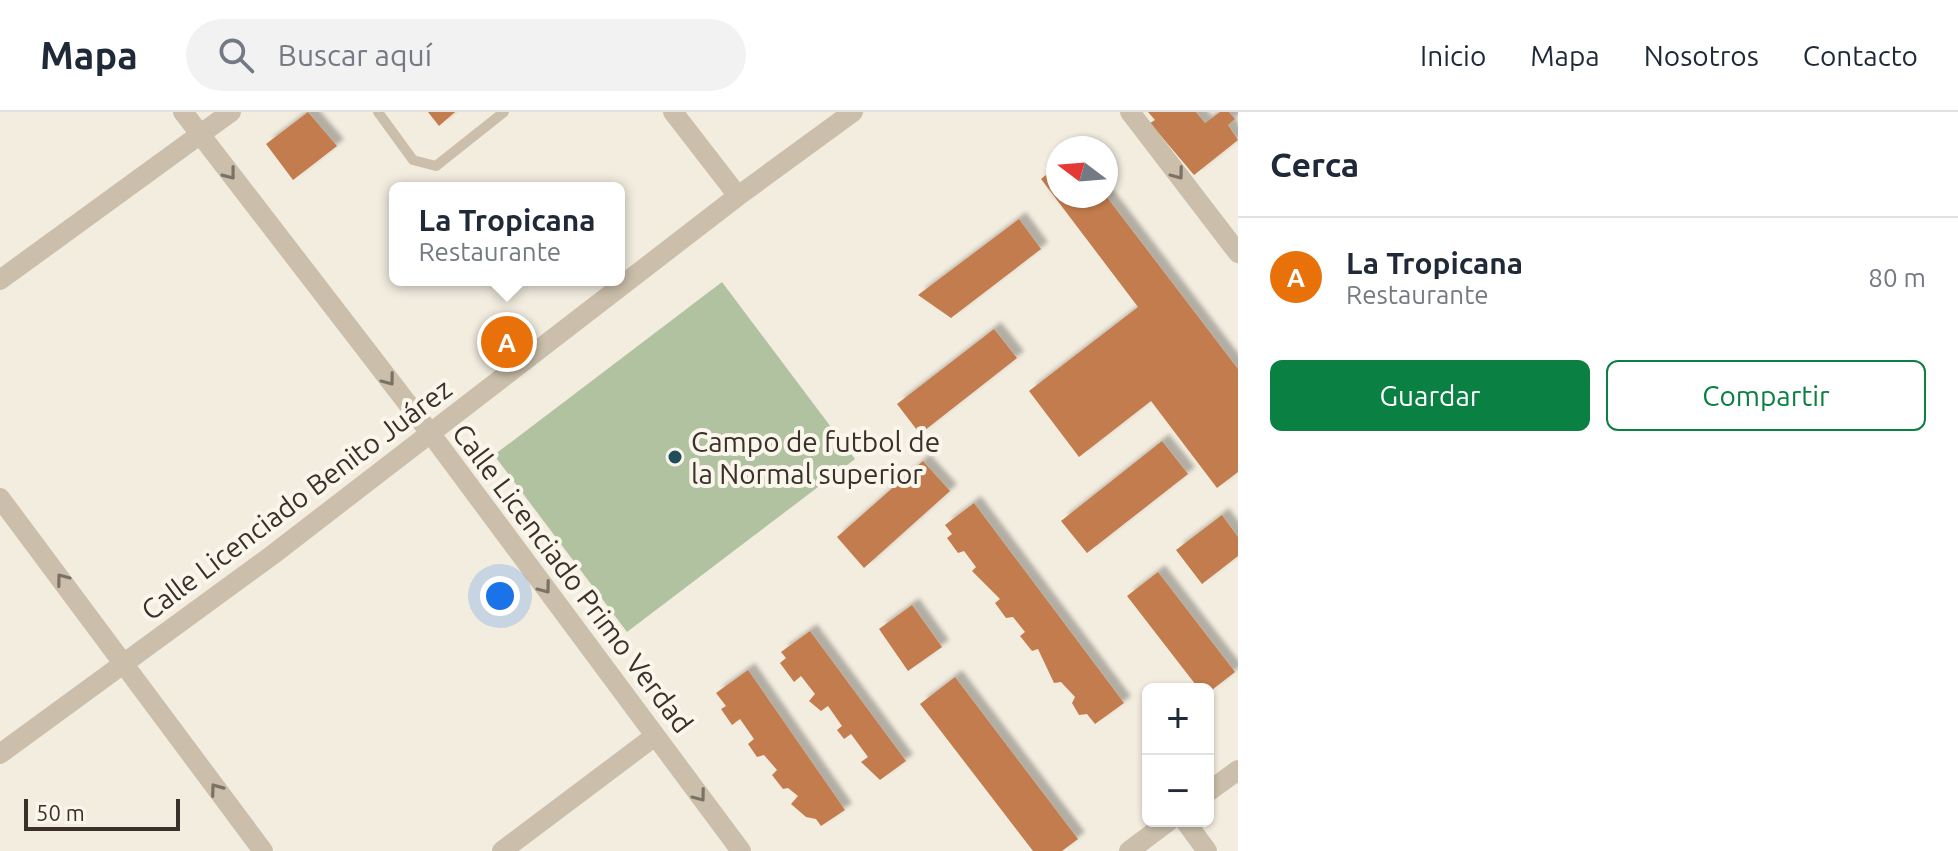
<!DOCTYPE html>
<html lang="es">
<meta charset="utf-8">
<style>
:root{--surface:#fff;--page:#f2f2f3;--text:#1f2937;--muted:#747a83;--line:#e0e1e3;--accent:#0b8043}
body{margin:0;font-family:Ubuntu,sans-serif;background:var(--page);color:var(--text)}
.controls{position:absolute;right:24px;bottom:24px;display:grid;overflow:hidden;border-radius:12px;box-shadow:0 2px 6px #0004}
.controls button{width:72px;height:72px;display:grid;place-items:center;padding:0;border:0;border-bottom:2px solid var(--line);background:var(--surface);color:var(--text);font:40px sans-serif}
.compass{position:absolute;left:1046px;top:24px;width:72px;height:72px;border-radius:50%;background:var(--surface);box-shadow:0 2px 6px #0004;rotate:286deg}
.scale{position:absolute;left:24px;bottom:20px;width:156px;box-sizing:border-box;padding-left:8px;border:4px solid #39312a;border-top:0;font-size:22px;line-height:28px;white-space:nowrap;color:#39312a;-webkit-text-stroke:6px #faf6ec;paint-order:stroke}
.you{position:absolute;left:500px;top:484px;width:28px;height:28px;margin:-20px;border:6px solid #fff;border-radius:50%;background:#1a73e8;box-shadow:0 0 0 12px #1a73e833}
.badge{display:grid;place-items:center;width:52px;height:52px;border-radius:50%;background:var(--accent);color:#fff;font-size:26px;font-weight:700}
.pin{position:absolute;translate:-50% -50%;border:4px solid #fff;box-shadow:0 2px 8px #0006}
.popup{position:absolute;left:389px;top:70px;width:236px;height:104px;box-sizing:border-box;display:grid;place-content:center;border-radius:12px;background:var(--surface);filter:drop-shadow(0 2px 6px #0005);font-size:26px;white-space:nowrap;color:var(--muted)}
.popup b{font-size:30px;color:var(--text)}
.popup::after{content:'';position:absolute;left:50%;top:100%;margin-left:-16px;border:16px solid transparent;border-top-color:var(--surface)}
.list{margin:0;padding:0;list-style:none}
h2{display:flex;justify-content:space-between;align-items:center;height:104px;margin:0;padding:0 32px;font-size:34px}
h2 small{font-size:26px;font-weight:400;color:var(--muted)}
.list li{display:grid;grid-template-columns:52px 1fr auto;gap:24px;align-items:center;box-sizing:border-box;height:120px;padding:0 32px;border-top:2px solid var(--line)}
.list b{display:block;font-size:30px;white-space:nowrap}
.list p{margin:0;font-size:26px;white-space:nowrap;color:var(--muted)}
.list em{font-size:26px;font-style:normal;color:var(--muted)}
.actions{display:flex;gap:16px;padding:24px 32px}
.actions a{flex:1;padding:18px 0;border:2px solid var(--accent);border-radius:12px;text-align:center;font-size:28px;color:var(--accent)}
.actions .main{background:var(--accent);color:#fff}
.icon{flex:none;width:44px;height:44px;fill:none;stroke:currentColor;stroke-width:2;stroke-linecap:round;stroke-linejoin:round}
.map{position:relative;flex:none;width:1238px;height:739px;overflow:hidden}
header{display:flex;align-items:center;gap:48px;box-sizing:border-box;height:112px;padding:0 40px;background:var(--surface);border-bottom:2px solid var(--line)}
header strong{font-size:38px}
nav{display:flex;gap:44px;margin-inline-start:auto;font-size:28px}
.search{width:560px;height:72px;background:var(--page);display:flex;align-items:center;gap:20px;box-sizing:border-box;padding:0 28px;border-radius:44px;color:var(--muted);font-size:30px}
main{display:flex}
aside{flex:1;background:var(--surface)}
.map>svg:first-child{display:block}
</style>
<header>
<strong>Mapa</strong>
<div class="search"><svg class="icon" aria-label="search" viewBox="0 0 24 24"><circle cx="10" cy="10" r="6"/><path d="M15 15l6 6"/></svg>Buscar aquí</div>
<nav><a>Inicio</a><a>Mapa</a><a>Nosotros</a><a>Contacto</a></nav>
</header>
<main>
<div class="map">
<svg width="1238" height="739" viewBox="0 0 1238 739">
<defs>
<filter id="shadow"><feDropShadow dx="7" dy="-7" stdDeviation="2" flood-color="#0004"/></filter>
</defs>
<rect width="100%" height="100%" fill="#f3ede0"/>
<path fill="#b1c2a0" d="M 722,170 L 855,347 L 627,520 L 494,343 Z"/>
<path fill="#c37c4d" filter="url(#shadow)" d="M 308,0 L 337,34 L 293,68 L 266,32 Z
M 428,0 L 455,0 L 439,14 Z
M 1148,0 L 1196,0 L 1205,11 L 1220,0 L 1229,0 L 1235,7 L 1228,13 L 1238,28 L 1194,63 L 1150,11 L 1155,8 Z
M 1058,53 L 1058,84 L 1106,84 L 1238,257 L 1238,360 L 1217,376 L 1151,289 L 1079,345 L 1029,279 L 1138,195 L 1041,67 Z
M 1019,107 L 1041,137 L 951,206 L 918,183 Z
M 994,217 L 1017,246 L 920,322 L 897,292 Z
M 1162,329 L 1188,362 L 1087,441 L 1061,409 Z
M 923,349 L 950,379 L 864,456 L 837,425 Z
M 974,391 L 1124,591 L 1095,612 L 1087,602 L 1079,603 L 1072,591 L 1075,585 L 1061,570 L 1054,571 L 1038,537 L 1032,539 L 1020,524 L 1025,520 L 1013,505 L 1006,506 L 995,491 L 1000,487 L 972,459 L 976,455 L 964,439 L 958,441 L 947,426 L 952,422 L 945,413 Z
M 1222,403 L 1238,425 L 1238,444 L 1202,472 L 1176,438 Z
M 1158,460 L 1235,560 L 1208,581 L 1208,577 L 1199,577 L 1127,484 Z
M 912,493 L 942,535 L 908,559 L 879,517 Z
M 810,519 L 906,649 L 880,668 L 861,650 L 868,645 L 851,622 L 844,627 L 837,618 L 842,614 L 828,594 L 821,599 L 809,589 L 815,582 L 801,564 L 794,570 L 780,551 L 786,546 L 781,540 Z
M 748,558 L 845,698 L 821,714 L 816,707 L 806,705 L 791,692 L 798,684 L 788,676 L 783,677 L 772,663 L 777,658 L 764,643 L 757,645 L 748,632 L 754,627 L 740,607 L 732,613 L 721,597 L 726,594 L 716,581 Z
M 955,565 L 1078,727 L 1062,739 L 1033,739 L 920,592 Z"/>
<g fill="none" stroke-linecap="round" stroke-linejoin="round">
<path stroke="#cbbfab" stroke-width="10" d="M 378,0 L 413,48 L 436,54 L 504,0"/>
<path stroke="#cbbfab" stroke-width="20" d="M 183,0 L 431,322 L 741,739
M 673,0 L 738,84
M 0,168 L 231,0
M 0,386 L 263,739
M 0,642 L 271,444 L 738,84 L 853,0
M 1185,709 L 1207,739
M 502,739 L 655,624"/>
<path stroke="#cbbfab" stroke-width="20" d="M 1130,0 L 1238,141
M 1208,680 L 1238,658
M 1129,739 L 1169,709"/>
</g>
<defs><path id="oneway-chevron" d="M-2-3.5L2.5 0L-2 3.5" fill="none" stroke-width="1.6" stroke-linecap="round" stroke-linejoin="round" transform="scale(2)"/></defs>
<g stroke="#7b7164">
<use href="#oneway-chevron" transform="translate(230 62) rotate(52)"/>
<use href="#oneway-chevron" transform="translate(1178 62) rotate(53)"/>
<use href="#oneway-chevron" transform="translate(389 268) rotate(53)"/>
<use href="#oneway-chevron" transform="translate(62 467) rotate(-127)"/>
<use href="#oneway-chevron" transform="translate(545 476) rotate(53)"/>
<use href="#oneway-chevron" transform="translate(216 677) rotate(-126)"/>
<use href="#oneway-chevron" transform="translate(700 684) rotate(53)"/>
</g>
<circle fill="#204d5a" stroke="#faf6ec" stroke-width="3" cx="675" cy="345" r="8"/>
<g text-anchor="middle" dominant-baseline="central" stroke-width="8" stroke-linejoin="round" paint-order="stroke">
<g font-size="28" fill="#39312a" stroke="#faf6ec" text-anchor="start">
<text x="691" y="329">Campo de futbol de<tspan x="691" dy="32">la Normal superior</tspan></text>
</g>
<g font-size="28" fill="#39312a" stroke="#faf6ec">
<text transform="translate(296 387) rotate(-37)">Calle Licenciado Benito Juárez</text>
<text transform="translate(573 466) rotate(53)">Calle Licenciado Primo Verdad</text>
</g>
</g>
</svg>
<div class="controls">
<button>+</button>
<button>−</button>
</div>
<svg class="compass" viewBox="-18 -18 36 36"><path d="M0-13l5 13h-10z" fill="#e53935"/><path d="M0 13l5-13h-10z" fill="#747a83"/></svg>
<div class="scale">50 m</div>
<div class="you"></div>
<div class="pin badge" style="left:507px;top:230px;background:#e8710a">A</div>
<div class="popup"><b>La Tropicana</b>Restaurante</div>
</div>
<aside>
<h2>Cerca<small></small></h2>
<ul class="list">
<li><span class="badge" style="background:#e8710a">A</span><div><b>La Tropicana</b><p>Restaurante</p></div><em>80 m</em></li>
</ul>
<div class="actions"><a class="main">Guardar</a><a>Compartir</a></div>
</aside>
</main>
